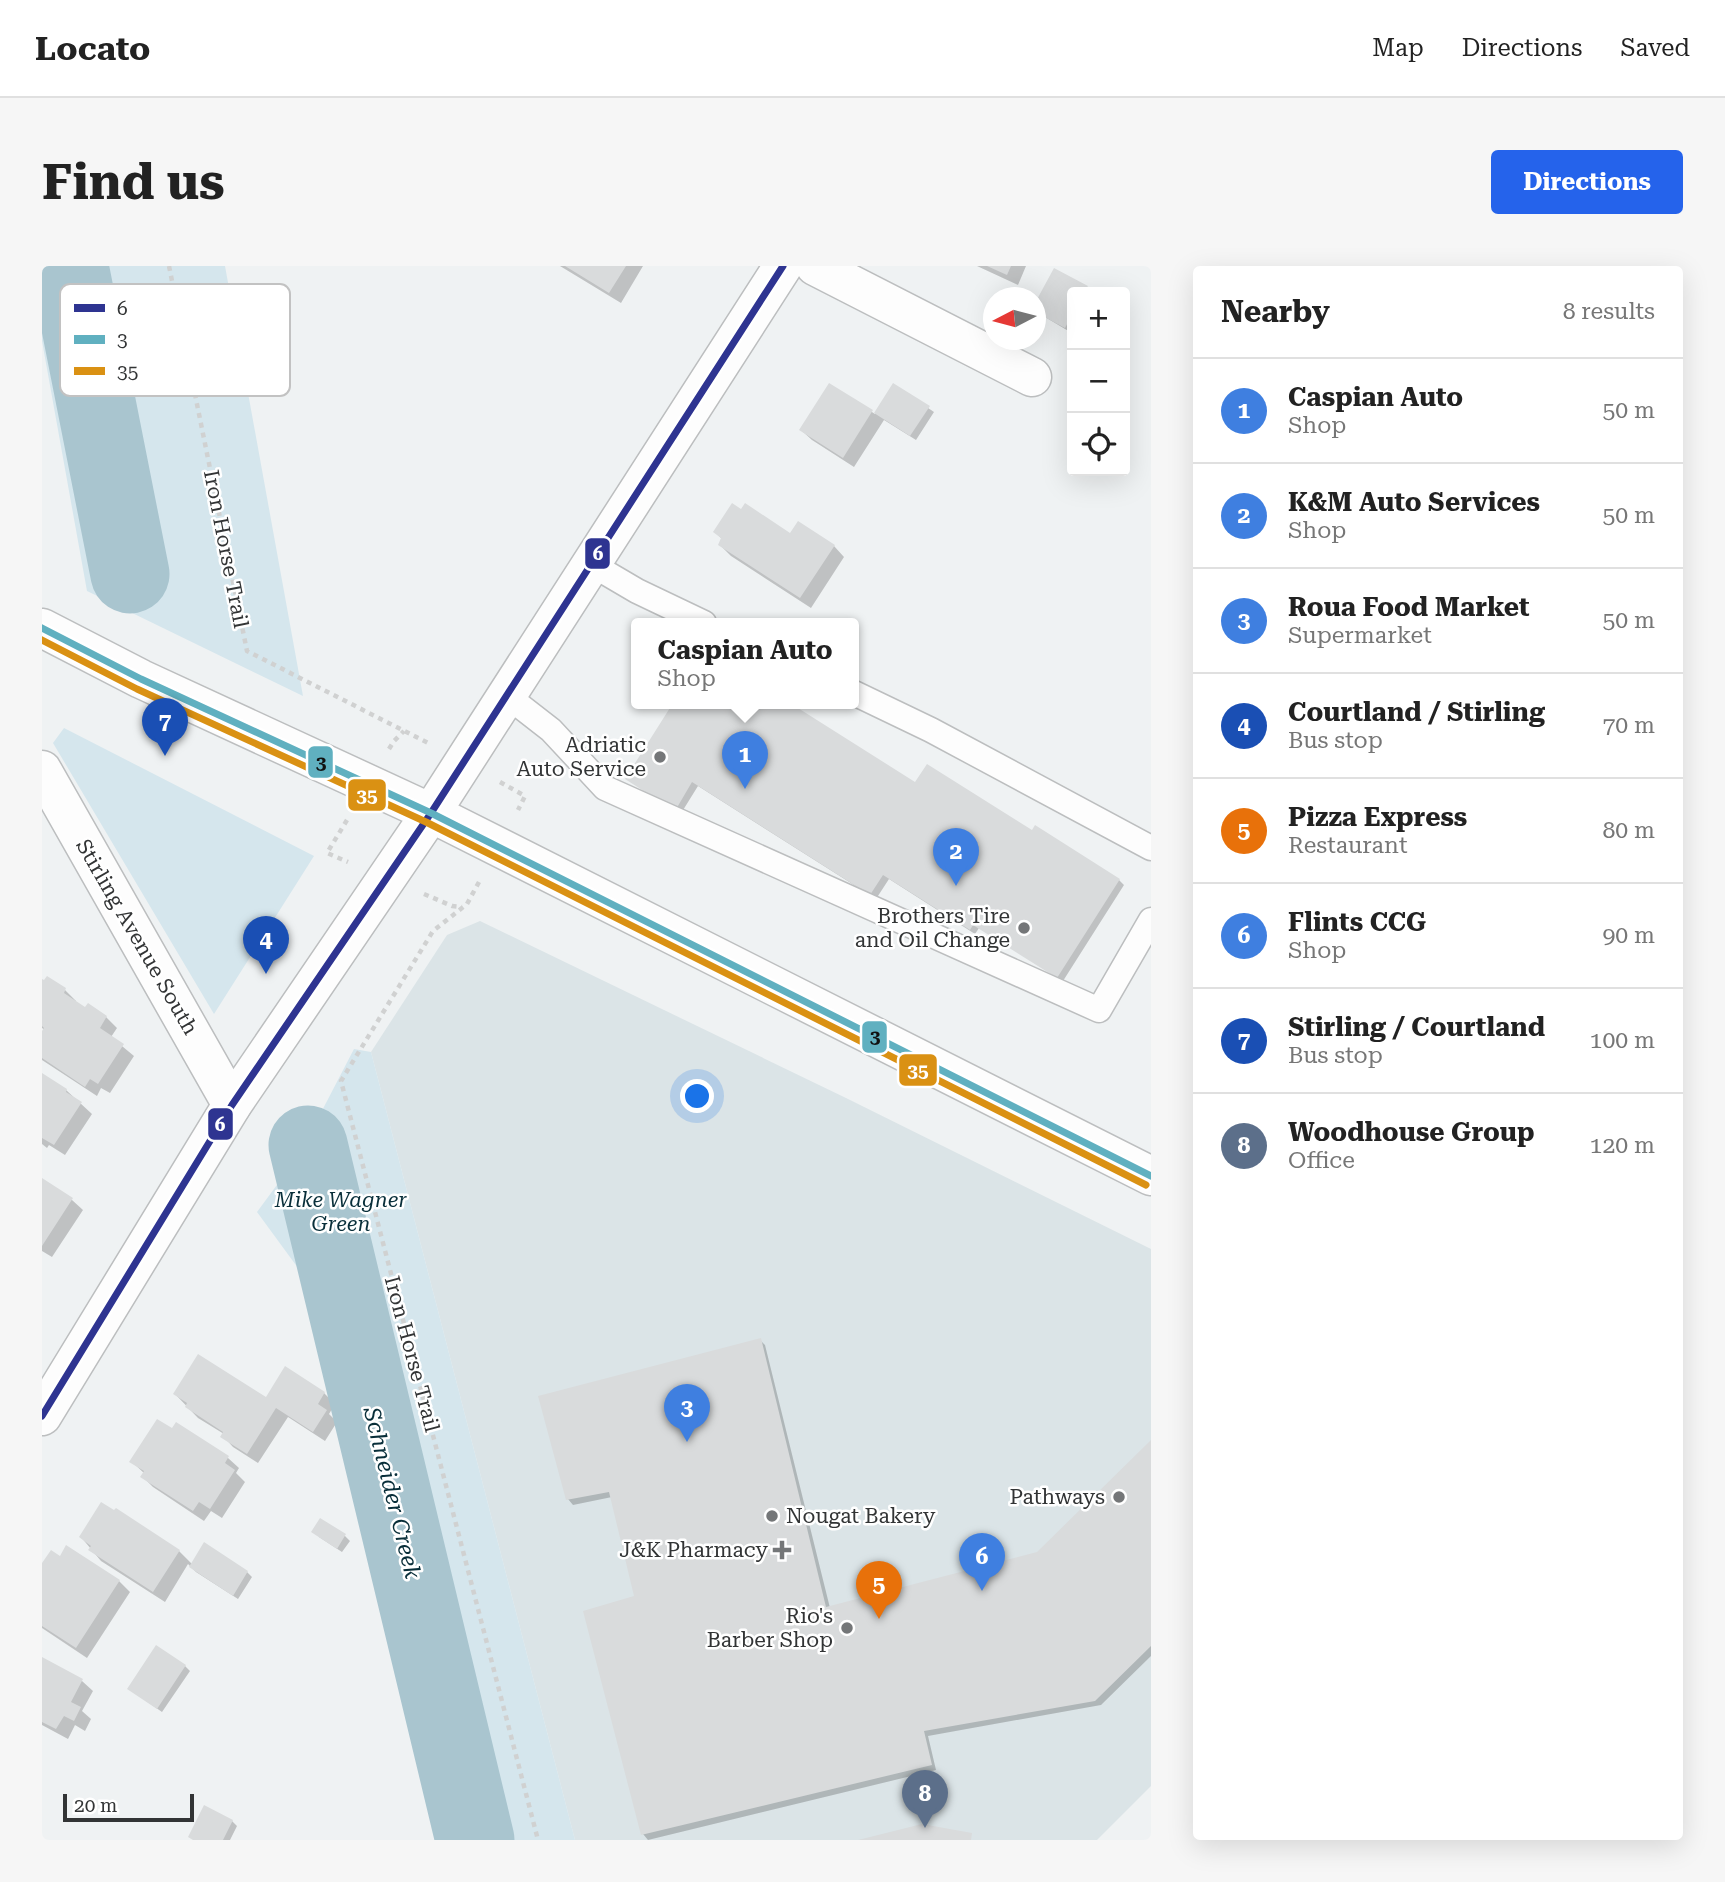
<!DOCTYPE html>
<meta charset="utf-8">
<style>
:root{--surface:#fff;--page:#f6f6f6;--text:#222;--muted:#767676;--line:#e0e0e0;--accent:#2563eb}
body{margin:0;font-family:"Roboto Serif",serif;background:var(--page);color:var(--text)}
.controls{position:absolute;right:21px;top:21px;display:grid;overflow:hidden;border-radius:7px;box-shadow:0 7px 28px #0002}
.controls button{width:63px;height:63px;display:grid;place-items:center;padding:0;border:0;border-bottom:2px solid var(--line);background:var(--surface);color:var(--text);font:35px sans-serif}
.compass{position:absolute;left:941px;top:21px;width:63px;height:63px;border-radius:50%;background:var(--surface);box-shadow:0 7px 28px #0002;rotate:264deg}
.scale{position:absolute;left:21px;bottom:18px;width:131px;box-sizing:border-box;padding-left:7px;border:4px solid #323435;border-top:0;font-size:19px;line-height:24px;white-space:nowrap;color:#323435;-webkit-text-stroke:5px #fff;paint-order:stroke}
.you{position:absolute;left:656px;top:831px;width:24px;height:24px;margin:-18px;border:5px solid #fff;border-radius:50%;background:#1a73e8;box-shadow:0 0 0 10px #1a73e833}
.badge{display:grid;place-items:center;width:46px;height:46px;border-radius:50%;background:var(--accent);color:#fff;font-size:23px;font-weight:700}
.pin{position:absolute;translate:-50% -58px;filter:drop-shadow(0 2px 4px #0008)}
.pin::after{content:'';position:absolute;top:37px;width:24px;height:21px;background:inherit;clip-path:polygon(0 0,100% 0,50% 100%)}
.popup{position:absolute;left:589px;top:352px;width:228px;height:91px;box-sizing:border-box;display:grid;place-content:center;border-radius:7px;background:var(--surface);filter:drop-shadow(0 2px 5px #0005);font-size:23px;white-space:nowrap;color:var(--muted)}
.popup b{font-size:26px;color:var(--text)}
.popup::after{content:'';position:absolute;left:50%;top:100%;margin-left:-14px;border:14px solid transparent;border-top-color:var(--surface)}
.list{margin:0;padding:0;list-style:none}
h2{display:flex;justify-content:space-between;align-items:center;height:91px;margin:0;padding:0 28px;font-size:30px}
h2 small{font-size:23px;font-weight:400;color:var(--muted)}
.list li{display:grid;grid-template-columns:46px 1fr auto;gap:21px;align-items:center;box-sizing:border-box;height:105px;padding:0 28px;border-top:2px solid var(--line)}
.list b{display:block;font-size:26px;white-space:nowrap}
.list p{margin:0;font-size:23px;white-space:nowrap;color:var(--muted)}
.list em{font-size:23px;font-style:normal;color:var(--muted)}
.icon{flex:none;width:38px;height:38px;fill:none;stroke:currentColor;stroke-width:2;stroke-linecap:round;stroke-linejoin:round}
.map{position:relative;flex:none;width:1109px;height:1574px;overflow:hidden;border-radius:7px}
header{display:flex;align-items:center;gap:42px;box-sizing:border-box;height:98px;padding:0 35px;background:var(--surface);border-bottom:2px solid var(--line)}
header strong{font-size:33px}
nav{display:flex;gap:38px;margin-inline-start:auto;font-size:24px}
.intro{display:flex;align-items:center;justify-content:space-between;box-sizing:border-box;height:168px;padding:0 42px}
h1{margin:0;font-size:49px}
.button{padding:18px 32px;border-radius:7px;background:var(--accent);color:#fff;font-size:24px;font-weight:700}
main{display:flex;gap:42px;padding:0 42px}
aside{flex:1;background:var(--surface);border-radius:7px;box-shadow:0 7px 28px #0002}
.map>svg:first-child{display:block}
</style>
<header>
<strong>Locato</strong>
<nav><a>Map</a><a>Directions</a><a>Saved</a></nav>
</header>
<div class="intro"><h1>Find us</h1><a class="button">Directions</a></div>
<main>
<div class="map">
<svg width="1109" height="1574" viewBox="0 0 1109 1574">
<rect width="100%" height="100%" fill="#eff2f3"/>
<path fill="#dbe4e7" d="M 438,655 L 804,832 L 1109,983 L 1109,1520 L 1055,1574 L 533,1574 L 329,786 L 405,669 Z"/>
<path fill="#d5e6ed" d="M 0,0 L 183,0 L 261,430 L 45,325 L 0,75 Z
M 22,462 L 272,590 L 172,748 L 11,477 Z
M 312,783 L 329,786 L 533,1574 L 396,1574 L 256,1002 L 215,946 L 257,889 Z"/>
<path fill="#0003" d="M 518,0 L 601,0 L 579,37 Z
M 935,0 L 984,0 L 976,19 Z
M 1013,4 L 1050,26 L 1030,26 L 1028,66 L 993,45 Z
M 788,119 L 833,148 L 852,119 L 892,146 L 874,174 L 842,154 L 812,201 L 770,174 L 759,164 Z
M 673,266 L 749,269 L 792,280 L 802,291 L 769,342 L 689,290 L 678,279 L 681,274 Z
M 707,449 L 874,519 L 1077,614 L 1082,619 L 1021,715 L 937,662 L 933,668 L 847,613 L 834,633 L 656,520 L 638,549 L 585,513 Z
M 0,719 L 23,724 L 34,735 L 33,736 L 44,743 L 46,740 L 64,751 L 75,762 L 69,771 L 92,790 L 68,827 L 59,822 L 55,830 L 0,794 L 0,768 L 3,764 L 0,762 Z
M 0,808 L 24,824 L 50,848 L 23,889 L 7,879 L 5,882 L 0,878 Z
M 0,914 L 30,934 L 41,944 L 10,991 L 0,985 Z
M 718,1074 L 723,1079 L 788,1342 L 996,1288 L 1109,1177 L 1109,1390 L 1059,1439 L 886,1470 L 894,1504 L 606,1574 L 601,1568 L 594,1331 L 570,1231 L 531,1239 L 526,1233 Z
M 282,1127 L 293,1138 L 287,1148 L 295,1156 L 283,1175 L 246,1151 L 216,1197 L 191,1181 L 181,1170 L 182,1168 L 156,1152 L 133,1128 L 224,1134 Z
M 186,1192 L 197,1202 L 194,1207 L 203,1216 L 180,1252 L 169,1245 L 162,1255 L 111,1221 L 101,1211 L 103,1208 L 89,1195 Z
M 74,1244 L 137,1285 L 150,1298 L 205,1306 L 210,1311 L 196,1333 L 154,1306 L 146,1298 L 123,1336 L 59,1295 L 39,1271 Z
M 303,1270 L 308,1275 L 300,1286 L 277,1271 Z
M 25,1281 L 77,1315 L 88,1326 L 45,1392 L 0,1362 L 0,1300 L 19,1292 Z
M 0,1393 L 40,1415 L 51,1425 L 40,1445 L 49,1453 L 43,1465 L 33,1459 L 26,1473 L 0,1459 Z
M 143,1400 L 148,1405 L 120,1446 L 87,1423 Z
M 163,1541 L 190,1555 L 195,1560 L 188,1574 L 151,1574 Z"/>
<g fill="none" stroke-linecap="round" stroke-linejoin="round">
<path stroke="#a9c5cf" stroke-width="79" d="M 27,0 L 88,308
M 266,879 L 433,1574"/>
</g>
<path fill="#d9dbdc" d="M 523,0 L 584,0 L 567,27 Z
M 945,0 L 969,0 L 965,9 Z
M 1012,2 L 1046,20 L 1042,26 L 1030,26 L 1030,49 L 1023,62 L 993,46 L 993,37 Z
M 787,117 L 831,144 L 801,192 L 757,164 Z
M 851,117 L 888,140 L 868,170 L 832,147 Z
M 690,237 L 699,243 L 703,237 L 748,267 L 756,255 L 793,279 L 758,332 L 676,279 L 679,272 L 671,266 Z
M 631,437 L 691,437 L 707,447 L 713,437 L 748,437 L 873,516 L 885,498 L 990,564 L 993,559 L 1078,613 L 1015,712 L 931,659 L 928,664 L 841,609 L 828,629 L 650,516 L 633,545 L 583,513 Z
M 5,710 L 24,722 L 22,727 L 43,741 L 46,737 L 65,750 L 58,762 L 82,778 L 56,818 L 48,813 L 43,821 L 0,792 L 0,765 L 2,762 L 0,760 L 0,713 L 2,714 Z
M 0,807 L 25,823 L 24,826 L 40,836 L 12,879 L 0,872 Z
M 0,912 L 31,932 L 0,980 Z
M 719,1072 L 784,1341 L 995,1286 L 1109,1174 L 1109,1380 L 1053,1435 L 882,1465 L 890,1499 L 599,1569 L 541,1345 L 592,1330 L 567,1226 L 524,1234 L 496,1130 Z
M 156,1088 L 224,1131 L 243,1100 L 283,1126 L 276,1138 L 285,1144 L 271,1166 L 234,1142 L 205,1188 L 178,1171 L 181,1166 L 143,1141 L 145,1137 L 131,1128 Z
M 115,1153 L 130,1162 L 134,1156 L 187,1190 L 183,1197 L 193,1204 L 168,1243 L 157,1236 L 151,1245 L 98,1211 L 102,1205 L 87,1196 Z
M 59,1236 L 72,1244 L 74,1242 L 138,1284 L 111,1326 L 46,1284 L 49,1280 L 37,1271 Z
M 278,1252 L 304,1268 L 295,1283 L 269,1266 Z
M 162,1276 L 206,1305 L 191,1330 L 147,1301 Z
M 24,1279 L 78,1314 L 34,1382 L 0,1360 L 0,1297 L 9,1284 L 18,1290 Z
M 114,1379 L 144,1399 L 115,1443 L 85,1423 Z
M 0,1391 L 41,1413 L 29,1436 L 39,1441 L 32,1455 L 22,1450 L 14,1463 L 0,1456 Z
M 162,1539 L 191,1554 L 181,1574 L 151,1574 L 146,1571 Z
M 880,1558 L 930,1567 L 929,1574 L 816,1574 Z"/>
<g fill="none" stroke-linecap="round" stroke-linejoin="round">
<g stroke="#bcbebf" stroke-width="27">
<path id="lane" d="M 549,298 L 595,325 L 662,357
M 812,427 L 889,464 L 1109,582
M 464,429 L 509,464 L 563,522 L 1057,744 L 1109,654"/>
</g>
<g stroke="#bcbebf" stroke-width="41">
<path id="street" d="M 773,0 L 990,111
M 0,504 L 190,839"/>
</g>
<g stroke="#bcbebf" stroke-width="41">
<path id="secondary" d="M 0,362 L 99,413 L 389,547 L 1109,910
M 0,1150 L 190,839 L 389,547 L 741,0"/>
</g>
<path stroke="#d0d1d1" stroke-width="4.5" stroke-dasharray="5 5" stroke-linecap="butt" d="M 127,0 L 205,385 L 386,477
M 347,483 L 352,475 L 362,465
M 458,516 L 483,530 L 476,544
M 305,554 L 285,587 L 306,596
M 437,616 L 425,638 L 391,665 L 299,815 L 496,1574
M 382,628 L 410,640 L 420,641"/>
<use href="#lane" stroke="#fdfdfd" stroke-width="24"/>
<use href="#street" stroke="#fdfdfd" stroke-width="38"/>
<use href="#secondary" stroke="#fdfdfd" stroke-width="38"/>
<g stroke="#fff" stroke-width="12">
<path id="bus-1" d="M 0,1150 L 190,839 L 389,547 L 741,0"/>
</g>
<g stroke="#fff" stroke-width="12">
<path id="bus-2" d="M 0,362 L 99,413 L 389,547 L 1109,910"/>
</g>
<g stroke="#fff" stroke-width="12">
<path id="bus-3" d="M 0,374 L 95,423 L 384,556 L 1104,919"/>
</g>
<use href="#bus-1" stroke="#2e3491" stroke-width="7"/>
<use href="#bus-2" stroke="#60b0c0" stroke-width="7"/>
<use href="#bus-3" stroke="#da9113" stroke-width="7"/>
</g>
<g fill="#747678" stroke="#fff" stroke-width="2.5">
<circle cx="618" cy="491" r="7"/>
<circle cx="982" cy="662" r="7"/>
<circle cx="1077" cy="1231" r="7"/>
<circle cx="730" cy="1250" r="7"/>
<path d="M736.5 1273.5h7v7h7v7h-7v7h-7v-7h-7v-7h7z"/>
<circle cx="805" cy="1362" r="7"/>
</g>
<g text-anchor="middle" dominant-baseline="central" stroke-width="5" stroke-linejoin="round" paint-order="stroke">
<g font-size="21" fill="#323435" stroke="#fff">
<text transform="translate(184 283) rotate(79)">Iron Horse Trail</text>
<text transform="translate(95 671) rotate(60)">Stirling Avenue South</text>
<text transform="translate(370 1088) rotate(75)">Iron Horse Trail</text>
</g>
<g font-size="21" fill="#323435" stroke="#fff" text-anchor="end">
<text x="604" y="479">Adriatic<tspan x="604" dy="24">Auto Service</tspan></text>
<text x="968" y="650">Brothers Tire<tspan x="968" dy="24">and Oil Change</tspan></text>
<text x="1063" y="1231">Pathways</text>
<text x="744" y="1250" text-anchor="start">Nougat Bakery</text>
<text x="726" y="1284">J&amp;K Pharmacy</text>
<text x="791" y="1350">Rio's<tspan x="791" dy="24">Barber Shop</tspan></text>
</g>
<g font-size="21" font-style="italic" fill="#092f3a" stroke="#fff">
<text x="299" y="934">Mike Wagner<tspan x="299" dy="24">Green</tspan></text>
</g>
<g font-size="23" font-style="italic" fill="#082e39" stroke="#fff">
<text transform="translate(350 1227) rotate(76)">Schneider Creek</text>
</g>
</g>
<rect x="18" y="18" width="230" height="112" rx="10" fill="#fff" stroke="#c2c2c2" stroke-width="2"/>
<rect x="32" y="38" width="31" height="8" fill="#2e3491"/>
<rect x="32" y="69" width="31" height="9" fill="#60b0c0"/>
<rect x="32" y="101" width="31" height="8" fill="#da9113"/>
<g font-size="19" fill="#323435">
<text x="75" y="49">6</text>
<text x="75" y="80">3</text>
<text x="75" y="112">35</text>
</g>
<g stroke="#fff" stroke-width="2.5">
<rect x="542" y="271" width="27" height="33" rx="7" fill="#2e3491"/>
<rect x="265" y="479" width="27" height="34" rx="7" fill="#60b0c0"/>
<rect x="305" y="512" width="40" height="34" rx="7" fill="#da9113"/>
<rect x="819" y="754" width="27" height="34" rx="7" fill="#60b0c0"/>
<rect x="856" y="787" width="40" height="34" rx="7" fill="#da9113"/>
<rect x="165" y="841" width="27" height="34" rx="7" fill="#2e3491"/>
</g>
<g font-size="19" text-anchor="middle" font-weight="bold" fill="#fff">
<text x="556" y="294">6</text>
<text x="325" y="536">35</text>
<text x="876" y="811">35</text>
<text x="178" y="865">6</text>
</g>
<g font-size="19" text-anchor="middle" font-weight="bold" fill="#111">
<text x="279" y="503">3</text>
<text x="833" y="777">3</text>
</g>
</svg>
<div class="controls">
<button>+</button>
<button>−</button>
<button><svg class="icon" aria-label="locate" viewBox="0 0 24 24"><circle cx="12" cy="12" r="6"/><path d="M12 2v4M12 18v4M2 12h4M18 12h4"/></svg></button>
</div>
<svg class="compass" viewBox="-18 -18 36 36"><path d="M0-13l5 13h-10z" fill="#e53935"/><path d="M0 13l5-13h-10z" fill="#767676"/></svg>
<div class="scale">20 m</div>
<div class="you"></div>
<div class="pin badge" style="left:703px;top:523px;background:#3f7fe0">1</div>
<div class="popup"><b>Caspian Auto</b>Shop</div>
<div class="pin badge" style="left:914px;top:620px;background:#3f7fe0">2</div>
<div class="pin badge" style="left:645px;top:1176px;background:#3f7fe0">3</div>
<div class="pin badge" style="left:224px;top:708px;background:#1a4fb4">4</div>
<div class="pin badge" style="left:837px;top:1353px;background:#e8710a">5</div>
<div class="pin badge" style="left:940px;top:1325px;background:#3f7fe0">6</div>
<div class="pin badge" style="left:123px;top:490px;background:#1a4fb4">7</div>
<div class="pin badge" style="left:883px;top:1562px;background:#5c6f8a">8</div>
</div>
<aside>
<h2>Nearby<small>8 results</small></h2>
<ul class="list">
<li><span class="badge" style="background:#3f7fe0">1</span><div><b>Caspian Auto</b><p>Shop</p></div><em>50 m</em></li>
<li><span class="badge" style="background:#3f7fe0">2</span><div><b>K&amp;M Auto Services</b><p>Shop</p></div><em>50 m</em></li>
<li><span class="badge" style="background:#3f7fe0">3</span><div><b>Roua Food Market</b><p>Supermarket</p></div><em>50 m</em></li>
<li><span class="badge" style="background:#1a4fb4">4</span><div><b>Courtland / Stirling</b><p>Bus stop</p></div><em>70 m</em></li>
<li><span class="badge" style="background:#e8710a">5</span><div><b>Pizza Express</b><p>Restaurant</p></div><em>80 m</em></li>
<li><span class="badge" style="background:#3f7fe0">6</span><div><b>Flints CCG</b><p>Shop</p></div><em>90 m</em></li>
<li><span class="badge" style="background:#1a4fb4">7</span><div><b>Stirling / Courtland</b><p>Bus stop</p></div><em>100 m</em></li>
<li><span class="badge" style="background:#5c6f8a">8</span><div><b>Woodhouse Group</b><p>Office</p></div><em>120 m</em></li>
</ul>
</aside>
</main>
